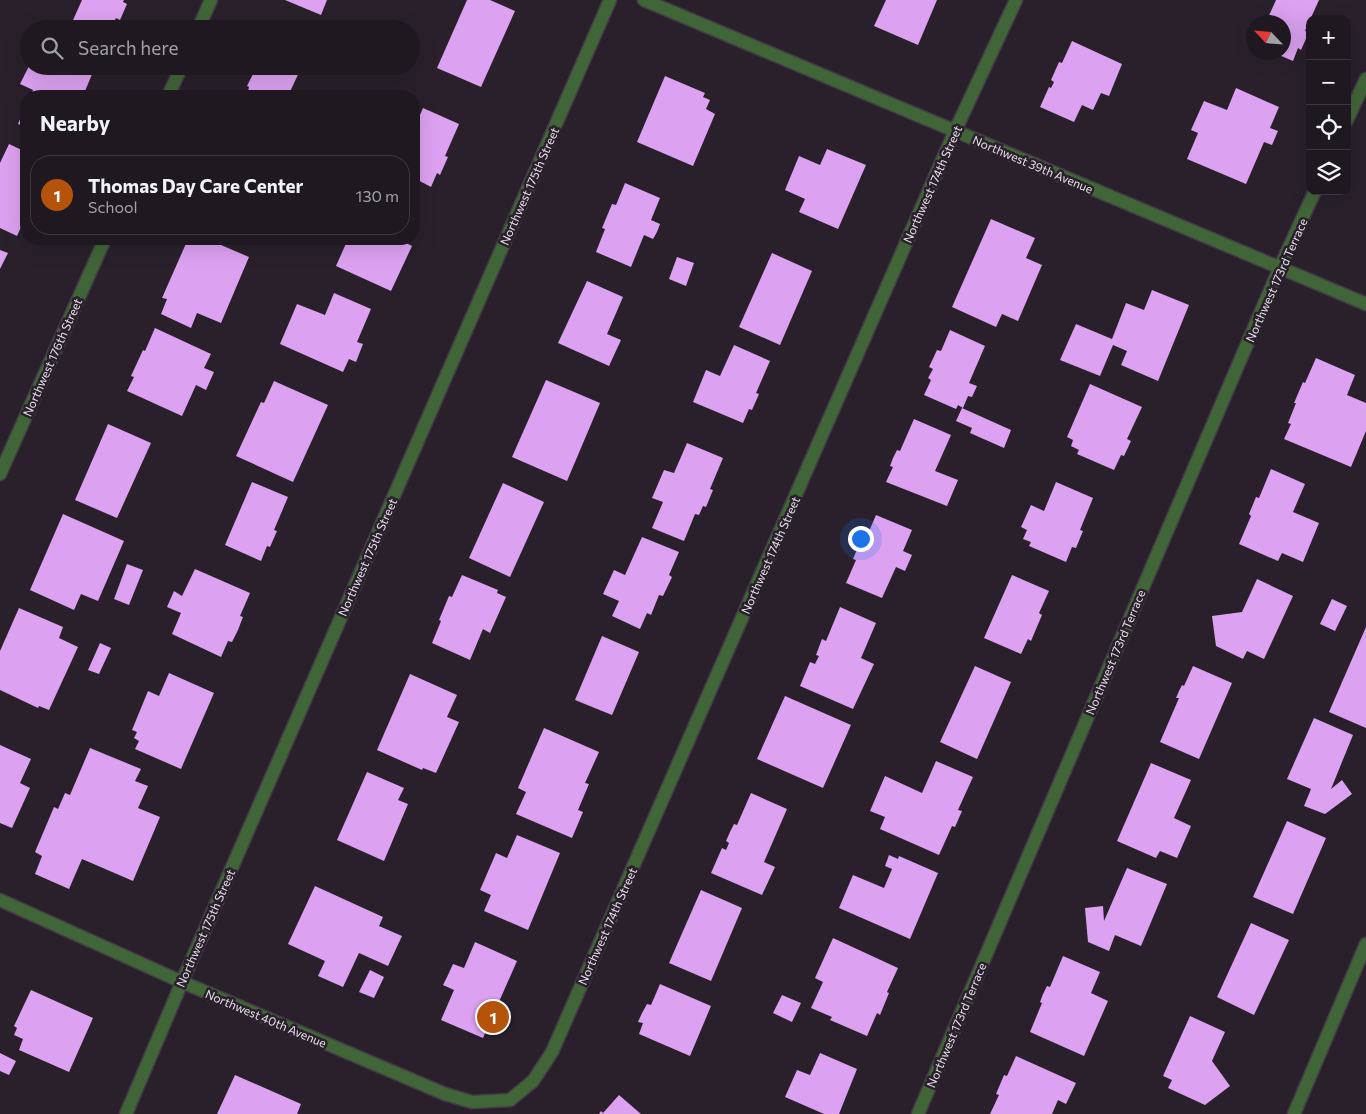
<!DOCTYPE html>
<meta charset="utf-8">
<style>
:root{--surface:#1f1821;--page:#2c252e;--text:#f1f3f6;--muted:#a1a0a5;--line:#3c373f;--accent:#b45309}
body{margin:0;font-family:Commissioner,sans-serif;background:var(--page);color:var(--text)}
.controls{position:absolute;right:15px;top:15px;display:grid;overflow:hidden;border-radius:10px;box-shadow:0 5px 20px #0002}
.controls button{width:45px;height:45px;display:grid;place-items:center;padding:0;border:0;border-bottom:1px solid var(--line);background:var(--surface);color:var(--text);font:25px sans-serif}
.compass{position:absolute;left:1246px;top:15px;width:45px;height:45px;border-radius:50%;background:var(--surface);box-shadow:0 5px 20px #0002;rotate:296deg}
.you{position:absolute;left:860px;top:538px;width:18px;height:18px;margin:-12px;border:4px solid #fff;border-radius:50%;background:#1a73e8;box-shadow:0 0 0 8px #1a73e833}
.badge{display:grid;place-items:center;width:32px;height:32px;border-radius:50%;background:var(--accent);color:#fff;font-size:16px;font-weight:700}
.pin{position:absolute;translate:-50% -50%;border:2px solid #fff;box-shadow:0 1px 5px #0006}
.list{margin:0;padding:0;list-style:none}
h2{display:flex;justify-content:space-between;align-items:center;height:65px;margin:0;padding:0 20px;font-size:21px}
h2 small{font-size:16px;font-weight:400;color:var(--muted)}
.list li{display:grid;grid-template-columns:32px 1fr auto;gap:15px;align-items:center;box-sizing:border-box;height:80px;margin:0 10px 10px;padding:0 10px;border:1px solid var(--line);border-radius:20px}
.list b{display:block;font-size:19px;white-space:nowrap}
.list p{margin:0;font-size:16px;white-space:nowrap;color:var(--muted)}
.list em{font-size:16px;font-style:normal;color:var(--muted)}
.icon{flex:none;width:28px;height:28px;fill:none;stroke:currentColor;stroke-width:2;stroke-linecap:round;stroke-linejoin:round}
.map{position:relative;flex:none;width:1366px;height:1114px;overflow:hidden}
.search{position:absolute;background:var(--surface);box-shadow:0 5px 20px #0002;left:20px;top:20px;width:400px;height:55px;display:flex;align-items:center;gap:12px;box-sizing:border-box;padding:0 18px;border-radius:28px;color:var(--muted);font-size:19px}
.panel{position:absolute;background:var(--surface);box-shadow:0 5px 20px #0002;left:20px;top:90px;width:400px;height:155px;border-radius:20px}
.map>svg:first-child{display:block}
</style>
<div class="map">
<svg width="1366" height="1114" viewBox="0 0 1366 1114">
<rect width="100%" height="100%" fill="#29202c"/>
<path fill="#dca1f0" d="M 82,0 L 124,0 L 123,2 L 127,4 L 120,20 L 116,18 L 111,29 L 69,29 Z
M 285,0 L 327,0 L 321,15 Z
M 467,0 L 490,0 L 515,11 L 481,87 L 437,68 Z
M 886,0 L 937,0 L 918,45 L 874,26 Z
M 1276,0 L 1319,0 L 1305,31 L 1309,32 L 1301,50 L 1298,48 L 1293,61 L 1272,52 L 1284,52 L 1284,22 L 1266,22 Z
M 1072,41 L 1122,64 L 1109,96 L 1101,93 L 1093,110 L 1082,105 L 1074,122 L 1040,107 L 1049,87 L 1051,88 L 1054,82 L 1051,80 L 1059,62 L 1062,63 Z
M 29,66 L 93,66 L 95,67 L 83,96 L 30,96 L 33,90 L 20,84 Z
M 257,66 L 302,66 L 288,96 L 247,96 L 249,87 L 247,86 Z
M 665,76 L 705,93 L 703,97 L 710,100 L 706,109 L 715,114 L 693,166 L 637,142 Z
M 1236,88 L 1279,107 L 1270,128 L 1278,131 L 1272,145 L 1264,142 L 1246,184 L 1187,159 L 1198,133 L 1191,130 L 1204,101 L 1227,110 Z
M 26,105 L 26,127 L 18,124 Z
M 423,108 L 459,124 L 445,156 L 448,157 L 440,175 L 437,173 L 431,187 L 414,178 L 414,129 Z
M 9,144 L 26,152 L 26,216 L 17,236 L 0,228 L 0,163 Z
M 827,149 L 866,165 L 838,229 L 799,212 L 805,199 L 785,190 L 799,156 L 820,165 Z
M 625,183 L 660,198 L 651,220 L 660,224 L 657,232 L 653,239 L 644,235 L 631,267 L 596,252 L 605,229 L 602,228 L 612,204 L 616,205 Z
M 991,219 L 1035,238 L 1026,258 L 1042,265 L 1018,321 L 1002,314 L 996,327 L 952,307 Z
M 188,239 L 207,239 L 249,257 L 221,323 L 197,313 L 191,328 L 161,314 L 167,299 L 162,298 Z
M 348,239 L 405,239 L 404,242 L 412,246 L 391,291 L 336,266 Z
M 0,250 L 8,253 L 0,269 Z
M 772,253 L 812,271 L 780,345 L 739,327 Z
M 677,257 L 694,263 L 686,286 L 669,279 Z
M 587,281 L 623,297 L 607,334 L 621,340 L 609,366 L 558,343 Z
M 1152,290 L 1189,305 L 1158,381 L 1121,365 L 1127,351 L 1113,345 L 1100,376 L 1060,360 L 1076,324 L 1112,339 L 1126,303 L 1144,310 Z
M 334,293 L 371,309 L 357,342 L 363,344 L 356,362 L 349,359 L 343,372 L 280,344 L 297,304 L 325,315 Z
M 155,328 L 211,354 L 204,368 L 214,372 L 206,390 L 196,385 L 182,416 L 127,391 L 134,377 L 131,376 L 143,350 L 145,351 Z
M 950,330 L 985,346 L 969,383 L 977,386 L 972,397 L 968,396 L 963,408 L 958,405 L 956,409 L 924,395 L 931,380 L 928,378 L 933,369 L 929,367 L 937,350 L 941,351 Z
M 734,345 L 770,361 L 756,393 L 759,394 L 752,410 L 749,409 L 743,423 L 693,402 L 706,370 L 720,376 Z
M 1316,358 L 1355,375 L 1347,395 L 1366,403 L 1366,431 L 1351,467 L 1284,439 L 1291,424 L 1288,423 L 1296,403 L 1294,403 L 1303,382 L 1305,383 Z
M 546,380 L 600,403 L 567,481 L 512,457 Z
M 274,381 L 328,405 L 293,482 L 236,456 L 261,402 L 264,403 Z
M 1090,384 L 1142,407 L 1127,439 L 1131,441 L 1124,456 L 1121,455 L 1114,470 L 1077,454 L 1079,450 L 1071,446 L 1073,440 L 1067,437 Z
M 962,408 L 1011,430 L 1004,448 L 970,433 L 972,428 L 956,421 Z
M 914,419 L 951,435 L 935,471 L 958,480 L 947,506 L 886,482 L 893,467 L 890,466 L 893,458 L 897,450 L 900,451 Z
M 108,424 L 151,443 L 117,518 L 75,500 Z
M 687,443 L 723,458 L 710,489 L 713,490 L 706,507 L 703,506 L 699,515 L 695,514 L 684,541 L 652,528 L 663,502 L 652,498 L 664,470 L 674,473 Z
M 1271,469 L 1305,484 L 1293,512 L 1319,523 L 1303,562 L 1282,553 L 1278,561 L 1239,544 L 1251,516 L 1249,514 L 1256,497 L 1259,498 Z
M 252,482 L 288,497 L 274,530 L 277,531 L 270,547 L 267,546 L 261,561 L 225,545 Z
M 1056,482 L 1093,498 L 1080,530 L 1083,531 L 1076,548 L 1072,547 L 1066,562 L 1029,546 L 1031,542 L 1023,539 L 1027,530 L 1021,527 L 1031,505 L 1044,511 Z
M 503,483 L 544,502 L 510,577 L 469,558 Z
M 63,514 L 124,541 L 98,601 L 81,594 L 74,610 L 30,590 Z
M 876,515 L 912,530 L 903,551 L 912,555 L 905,571 L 896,567 L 882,598 L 846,583 L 856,560 L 853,559 L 863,535 L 867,536 Z
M 642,537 L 679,552 L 669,575 L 672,577 L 663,596 L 659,595 L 651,615 L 647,613 L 640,629 L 612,616 L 619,601 L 603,594 L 614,570 L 625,575 Z
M 127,564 L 143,570 L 129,605 L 114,599 Z
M 195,569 L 250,593 L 240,616 L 243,617 L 238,630 L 232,642 L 228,641 L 221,657 L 172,634 L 181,613 L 167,607 L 174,591 L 182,596 Z
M 462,575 L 498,590 L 497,593 L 506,597 L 490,633 L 483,629 L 470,660 L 432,643 L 441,621 L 439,620 L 449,596 L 452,597 Z
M 1012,575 L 1049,591 L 1039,613 L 1042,615 L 1031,641 L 1028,639 L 1021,654 L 984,638 Z
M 1257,579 L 1293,596 L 1264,659 L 1247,651 L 1243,659 L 1216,646 L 1212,616 L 1242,612 Z
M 1332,599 L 1347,606 L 1335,631 L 1320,624 Z
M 840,607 L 876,623 L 861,658 L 874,664 L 853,709 L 800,686 L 810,662 L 815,664 L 819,656 L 816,655 L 822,639 L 826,641 Z
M 19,608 L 63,627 L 59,638 L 78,647 L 49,710 L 39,706 L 38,708 L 0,690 L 0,651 Z
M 1366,627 L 1366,728 L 1329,712 Z
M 602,636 L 639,652 L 612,715 L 575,700 Z
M 100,643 L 111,648 L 99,674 L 88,670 Z
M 975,666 L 1011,682 L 977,759 L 940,742 Z
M 1193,666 L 1232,683 L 1199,759 L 1160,742 L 1179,698 L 1176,698 L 1179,691 L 1182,685 L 1184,686 Z
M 169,673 L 214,693 L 181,769 L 135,749 L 139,741 L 134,738 L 137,732 L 132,730 L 148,691 L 159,696 Z
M 410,674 L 457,695 L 447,717 L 459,722 L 436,773 L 423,768 L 422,770 L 377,750 Z
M 785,696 L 851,725 L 823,788 L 757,759 Z
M 1314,718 L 1353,735 L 1331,789 L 1342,780 L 1352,794 L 1325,814 L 1304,806 L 1311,789 L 1287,779 Z
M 544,728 L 599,752 L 585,783 L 589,784 L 578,810 L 583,812 L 572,838 L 516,814 L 526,792 L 518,788 Z
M 0,745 L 31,759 L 20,783 L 30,788 L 12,828 L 0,823 Z
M 90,748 L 141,769 L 135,781 L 148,786 L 138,808 L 160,817 L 133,881 L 82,859 L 69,889 L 35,874 L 42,856 L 35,852 L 54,807 L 58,809 L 65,793 L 70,795 Z
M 936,761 L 973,777 L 958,810 L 962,811 L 955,827 L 952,826 L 939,855 L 880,829 L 885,817 L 870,811 L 885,776 L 922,793 Z
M 1151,763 L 1191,780 L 1174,818 L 1191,826 L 1177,858 L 1160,851 L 1156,858 L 1117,841 Z
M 367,772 L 404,788 L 398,800 L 408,804 L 384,861 L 337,840 Z
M 751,793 L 787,809 L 764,862 L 775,867 L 762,895 L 711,873 L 722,848 L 726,850 L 729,843 L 726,841 L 730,832 L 734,824 L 737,825 Z
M 1287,821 L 1326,838 L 1293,914 L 1253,897 Z
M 517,835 L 560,853 L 528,930 L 484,911 L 491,895 L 480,890 L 496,853 L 507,858 Z
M 889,855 L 898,859 L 899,856 L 938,873 L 910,939 L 839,908 L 853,875 L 884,888 L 892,869 L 885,866 Z
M 1127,868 L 1167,884 L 1141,946 L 1115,935 L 1109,951 L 1088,942 L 1085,908 L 1103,906 L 1104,921 Z
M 315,886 L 383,917 L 379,926 L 402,936 L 388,966 L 359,953 L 343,987 L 318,976 L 325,961 L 288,944 Z
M 701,890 L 742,908 L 711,981 L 669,963 Z
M 1251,923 L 1289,940 L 1254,1015 L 1217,997 Z
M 833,938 L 898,968 L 887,992 L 889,993 L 880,1015 L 877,1013 L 867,1036 L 830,1020 L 832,1017 L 811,1008 L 823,982 L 815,978 Z
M 475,942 L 517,961 L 483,1038 L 441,1020 L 454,990 L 443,985 L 448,975 L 453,964 L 464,968 Z
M 1063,956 L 1100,972 L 1091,993 L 1108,1001 L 1084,1056 L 1030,1032 L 1042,1003 L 1040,1002 L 1043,994 L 1047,986 L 1050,987 Z
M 370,970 L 384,977 L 374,998 L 359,992 Z
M 660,984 L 711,1006 L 690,1056 L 639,1034 L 643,1023 L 638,1022 L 642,1013 L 647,1004 L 651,1005 Z
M 31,990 L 93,1018 L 69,1072 L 19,1050 L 23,1039 L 14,1035 L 17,1028 L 14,1026 Z
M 782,995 L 801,1003 L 792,1022 L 773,1013 Z
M 1190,1016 L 1225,1032 L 1212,1061 L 1230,1086 L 1205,1105 L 1168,1088 L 1172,1080 L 1163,1076 Z
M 0,1053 L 16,1061 L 9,1075 L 0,1071 Z
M 820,1053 L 857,1069 L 839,1114 L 824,1114 L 785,1097 L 797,1070 L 810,1075 Z
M 1016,1056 L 1076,1083 L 1066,1104 L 1058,1100 L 1052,1114 L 990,1114 L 999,1095 L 996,1094 L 1004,1075 L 1007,1076 Z
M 235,1075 L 301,1104 L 297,1114 L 217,1114 Z
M 619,1095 L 634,1108 L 641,1114 L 599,1114 L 601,1111 L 603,1113 Z"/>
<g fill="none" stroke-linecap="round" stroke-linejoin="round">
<g stroke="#433b46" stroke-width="15">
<path id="minor" d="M 644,0 L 1366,304
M 198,29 L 211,0
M 168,96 L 182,66
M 1347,120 L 1366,79
M 0,474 L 105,239
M 0,900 L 182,982 L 445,1094 L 472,1102 L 510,1100 L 533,1081 L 552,1052 L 955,131 L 1016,0
M 918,1114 L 1280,267 L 1315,191
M 1294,1114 L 1366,944"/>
</g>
<g stroke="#433b46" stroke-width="15">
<path id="tertiary" d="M 126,1114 L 182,982 L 610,0"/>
</g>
<use href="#minor" stroke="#406537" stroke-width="12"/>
<use href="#tertiary" stroke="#406537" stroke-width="12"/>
</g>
<g text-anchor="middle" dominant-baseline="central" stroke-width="5" stroke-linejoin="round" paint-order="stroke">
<g font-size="12" fill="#e6dfe8" stroke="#29202c">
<text transform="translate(1033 164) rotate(23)">Northwest 39th Avenue</text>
<text transform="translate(932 184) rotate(-66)">Northwest 174th Street</text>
<text transform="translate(529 186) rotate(-66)">Northwest 175th Street</text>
<text transform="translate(1276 280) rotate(-66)">Northwest 173rd Terrace</text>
<text transform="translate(52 357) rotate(-66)">Northwest 176th Street</text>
<text transform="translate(770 555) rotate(-66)">Northwest 174th Street</text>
<text transform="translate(367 557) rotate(-66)">Northwest 175th Street</text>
<text transform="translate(1115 652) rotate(-67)">Northwest 173rd Terrace</text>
<text transform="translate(607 926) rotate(-66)">Northwest 174th Street</text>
<text transform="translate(205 928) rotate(-66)">Northwest 175th Street</text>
<text transform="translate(266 1018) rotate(23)">Northwest 40th Avenue</text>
<text transform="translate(956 1025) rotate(-67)">Northwest 173rd Terrace</text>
</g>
</g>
</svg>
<div class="controls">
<button>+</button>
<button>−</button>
<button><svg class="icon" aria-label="locate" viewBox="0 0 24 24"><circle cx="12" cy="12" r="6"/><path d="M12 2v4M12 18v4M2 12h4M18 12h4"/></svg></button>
<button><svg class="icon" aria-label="layers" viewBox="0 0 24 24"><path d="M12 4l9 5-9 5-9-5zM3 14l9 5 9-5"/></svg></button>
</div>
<svg class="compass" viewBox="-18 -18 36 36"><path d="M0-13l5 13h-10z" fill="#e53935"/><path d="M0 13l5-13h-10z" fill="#a1a0a5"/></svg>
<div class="you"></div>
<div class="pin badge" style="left:493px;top:1017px">1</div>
<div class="search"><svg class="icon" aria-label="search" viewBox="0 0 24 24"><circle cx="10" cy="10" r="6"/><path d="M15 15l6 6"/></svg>Search here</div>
<section class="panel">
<h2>Nearby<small></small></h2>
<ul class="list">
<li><span class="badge">1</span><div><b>Thomas Day Care Center</b><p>School</p></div><em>130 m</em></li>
</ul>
</section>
</div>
